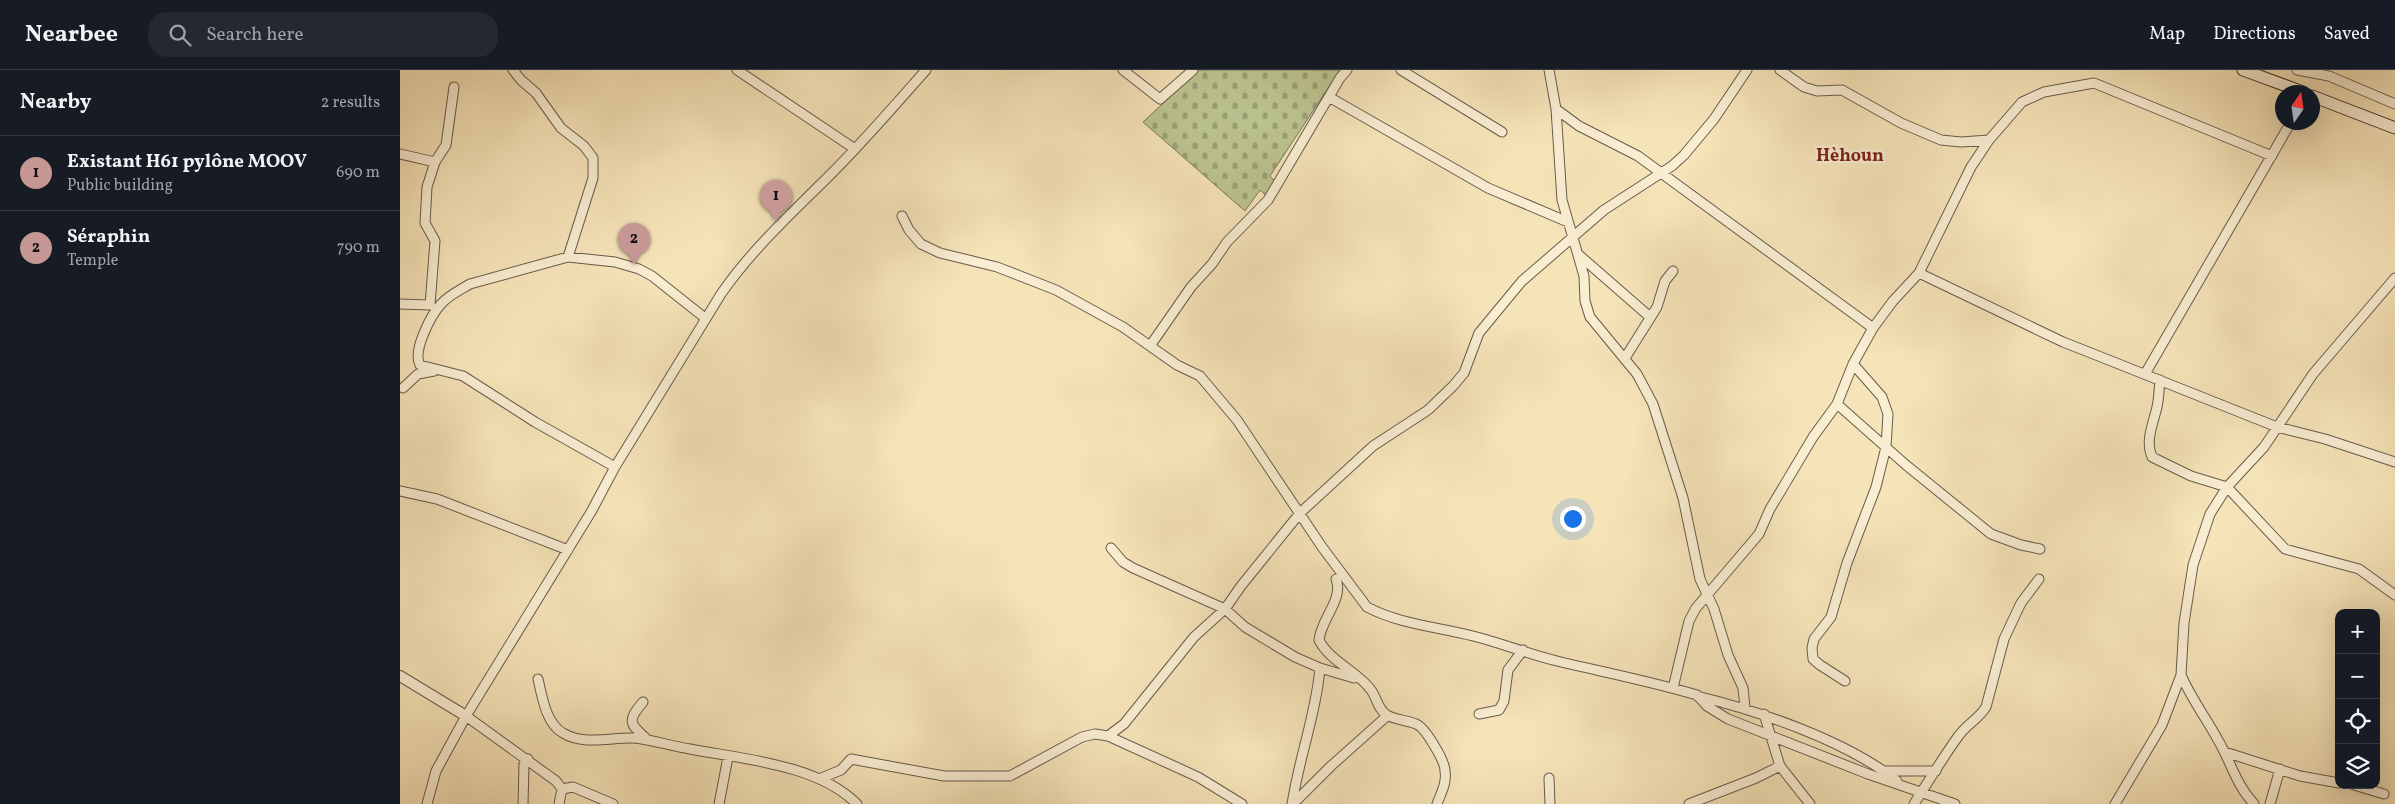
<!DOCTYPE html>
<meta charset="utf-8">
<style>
:root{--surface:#171b24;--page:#242831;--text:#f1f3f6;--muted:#9ea1a6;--line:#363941;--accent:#c59692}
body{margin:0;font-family:Vollkorn,serif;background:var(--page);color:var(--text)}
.controls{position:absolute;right:15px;bottom:15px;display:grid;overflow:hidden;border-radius:10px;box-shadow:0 5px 20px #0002}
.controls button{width:45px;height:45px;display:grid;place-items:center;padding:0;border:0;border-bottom:1px solid var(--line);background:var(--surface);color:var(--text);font:25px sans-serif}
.compass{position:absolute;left:1875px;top:15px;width:45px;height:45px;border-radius:50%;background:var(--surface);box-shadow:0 5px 20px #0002;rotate:13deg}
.you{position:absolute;left:1172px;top:448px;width:18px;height:18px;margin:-12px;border:4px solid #fff;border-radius:50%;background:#1a73e8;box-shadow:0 0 0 8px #1a73e833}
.badge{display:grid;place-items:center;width:32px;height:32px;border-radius:50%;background:var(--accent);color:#111;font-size:16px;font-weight:700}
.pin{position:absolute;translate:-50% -41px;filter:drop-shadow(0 1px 2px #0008)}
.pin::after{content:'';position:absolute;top:26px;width:18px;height:15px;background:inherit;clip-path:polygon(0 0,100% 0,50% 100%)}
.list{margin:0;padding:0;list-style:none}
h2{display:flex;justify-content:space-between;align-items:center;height:65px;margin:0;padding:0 20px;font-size:21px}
h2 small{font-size:16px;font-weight:400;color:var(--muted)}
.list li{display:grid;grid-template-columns:32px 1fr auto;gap:15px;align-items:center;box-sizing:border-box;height:75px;padding:0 20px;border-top:1px solid var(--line)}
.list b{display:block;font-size:19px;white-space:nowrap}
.list p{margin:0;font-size:16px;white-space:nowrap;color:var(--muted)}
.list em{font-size:16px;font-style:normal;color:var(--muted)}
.icon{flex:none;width:28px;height:28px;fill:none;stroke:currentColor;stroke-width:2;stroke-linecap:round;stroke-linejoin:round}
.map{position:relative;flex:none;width:1995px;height:734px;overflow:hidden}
header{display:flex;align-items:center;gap:30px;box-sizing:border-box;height:70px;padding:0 25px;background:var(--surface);border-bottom:1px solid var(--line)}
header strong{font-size:24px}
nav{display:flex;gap:28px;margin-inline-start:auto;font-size:18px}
.search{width:350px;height:45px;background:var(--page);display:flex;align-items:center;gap:12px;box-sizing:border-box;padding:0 18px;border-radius:20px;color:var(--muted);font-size:19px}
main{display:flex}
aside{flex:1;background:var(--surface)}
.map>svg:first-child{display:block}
</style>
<header>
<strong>Nearbee</strong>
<div class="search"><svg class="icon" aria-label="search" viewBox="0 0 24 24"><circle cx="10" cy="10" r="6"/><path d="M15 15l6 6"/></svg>Search here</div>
<nav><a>Map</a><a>Directions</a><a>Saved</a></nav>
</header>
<main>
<aside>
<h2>Nearby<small>2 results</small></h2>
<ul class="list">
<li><span class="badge">1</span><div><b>Existant H61 pylône MOOV</b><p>Public building</p></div><em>690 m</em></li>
<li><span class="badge">2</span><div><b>Séraphin</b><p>Temple</p></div><em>790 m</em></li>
</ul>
</aside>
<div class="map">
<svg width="1995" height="734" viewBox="0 0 1995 734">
<defs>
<pattern id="cemetery-stones" width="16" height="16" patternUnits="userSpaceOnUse" patternTransform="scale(1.25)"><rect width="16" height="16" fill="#bcc490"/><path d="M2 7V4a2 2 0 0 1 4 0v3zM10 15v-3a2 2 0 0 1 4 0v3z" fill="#9aa076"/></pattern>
</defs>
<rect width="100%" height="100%" fill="#f6e4b9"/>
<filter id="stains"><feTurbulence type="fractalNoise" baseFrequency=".004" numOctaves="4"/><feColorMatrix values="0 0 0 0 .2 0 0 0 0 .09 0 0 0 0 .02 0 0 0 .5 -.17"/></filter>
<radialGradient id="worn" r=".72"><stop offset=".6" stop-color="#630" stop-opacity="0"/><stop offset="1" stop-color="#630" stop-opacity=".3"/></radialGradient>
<path fill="url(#cemetery-stones)" stroke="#7a785c" d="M 799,0 L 940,0 L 870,106 L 876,112 L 867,126 L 860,120 L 845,141 L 743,52 Z"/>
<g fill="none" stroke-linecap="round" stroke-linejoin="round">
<g stroke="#685b4c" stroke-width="11">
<path id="minor" d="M 113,0 L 121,10 L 136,23 L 161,58 L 184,76 L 193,88 L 193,108 L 168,187
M 337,0 L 455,79
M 723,0 L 760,29 L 793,0
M 1001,0 L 1102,62
M 1149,0 L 1156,39 L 1162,130 L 1184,206 L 1185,231 L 1190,247 L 1237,304 L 1253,334 L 1283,428 L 1300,509 L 1314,539 L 1328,585 L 1343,618 L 1345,638
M 1380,0 L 1404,17 L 1417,21 L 1442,20 L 1501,53 L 1541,70 L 1561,72 L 1589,70
M 1897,0 L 1929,6 L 1995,34
M 929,27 L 1088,118 L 1168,152
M 1156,39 L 1179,56 L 1238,86 L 1473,258
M 0,84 L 35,92
M 502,146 L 509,160 L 521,174 L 540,183 L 597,197 L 656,220 L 723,257 L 777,295 L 800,306 L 837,350 L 922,477 L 967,537 C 999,554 1038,557 1073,566 C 1101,573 1128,584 1157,591 C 1203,602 1250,611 1297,625 L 1307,636 L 1328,649 L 1468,704 L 1555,734
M 1179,185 L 1250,247
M 1519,203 L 1663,272 L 1696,285 L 1877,357 L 1925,369 L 1995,392
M 0,234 L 30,235 L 35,171 L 25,153 L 27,117 L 35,92 L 46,75 L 54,17
M 750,276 L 791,217 L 812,194 L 827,172 L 868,130 L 940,8 L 947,0
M 1225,288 L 1257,237 L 1265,211 L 1273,201
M 1745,304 L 1891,52
M 1760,310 C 1759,319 1759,328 1757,337 C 1753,354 1745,371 1752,387 L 1791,406 L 1827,417 L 1885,479 L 1959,499 L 1995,525
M 3,318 L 18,304 L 34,301
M 1437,334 L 1506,395 L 1591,464 L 1621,475 L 1640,479
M 215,397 L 135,352 L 63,306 L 20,295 C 12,281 31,245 41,234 C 49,225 60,220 70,214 L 168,187 L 215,192 L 239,199 L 252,206 L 305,248
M 0,421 L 37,429 L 168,480
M 711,478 L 723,492 L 733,498 L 825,539 L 845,557 L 895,587 L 920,598 L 954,608
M 936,509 C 944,529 921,549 919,570 C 930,592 959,602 971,620 C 977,628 978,640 987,645 C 995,650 1007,650 1016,654 C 1025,657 1045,691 1045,701 C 1047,713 1041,723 1037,734
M 1781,605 C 1791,628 1806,648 1818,670 C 1832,694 1835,713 1854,734
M 138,609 C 142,626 146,654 163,663 C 184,676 212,667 234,668 C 253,670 271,676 290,679 C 342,689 417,694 457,734
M 1445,611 L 1420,595 L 1413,589 L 1412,578 L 1414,569 L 1431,547 L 1447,493 L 1476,417 L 1486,377 L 1488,344 L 1482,327 L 1453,294
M 1273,618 L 1289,551 L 1296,538 L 1359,464 L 1370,439 L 1413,367 L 1437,334 L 1453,294 L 1473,258 L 1493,231 L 1519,203 L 1571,97 L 1589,70 L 1622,32 L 1644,22 L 1694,13 L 1872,86
M 1297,626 C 1359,641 1447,671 1497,711
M 243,632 C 226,652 230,654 248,670
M 1079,644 L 1099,640 L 1104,631 L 1108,600 L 1123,580
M 1364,644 L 1380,696 L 1410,734
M 66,646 L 156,711 L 162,719 L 159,734
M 708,666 L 724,654 L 794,567 L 825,539 L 841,516 L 900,443 L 973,376 L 1028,340 L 1053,316 L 1064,303 L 1079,263 L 1122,211 L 1204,140 L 1272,96 L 1284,85 L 1314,49 L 1347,0
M 1825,682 L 1900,706 L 1939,713
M 1485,701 L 1536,701
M 1149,708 L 1150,734
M 419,709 L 441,700 L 451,689 L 544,706 L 610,706 L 682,667 L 695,664 L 708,666 L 798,707 L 842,734
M 1954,715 L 1984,724
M 162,719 L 173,717 L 213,734
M 27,734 L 36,701 L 66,646 L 191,442 L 215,397 L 321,224 C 352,179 392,143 431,104 C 464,71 495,35 526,0
M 123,734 L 124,694 L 128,689
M 319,734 L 328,687
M 892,734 C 899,688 916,644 920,598
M 893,734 L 931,696 L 987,646
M 1289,734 L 1356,708 L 1380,696
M 1514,734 C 1528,712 1542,689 1557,668 C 1565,655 1579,649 1586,637 L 1604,569 L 1621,533 L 1639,509
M 1715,734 L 1762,655 L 1781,605 L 1784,553 L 1793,495 L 1810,444 L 1827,417 L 1864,377 L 1913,304 L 1995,208
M 1870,734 L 1880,699"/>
</g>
<g stroke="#685b4c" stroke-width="12">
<path id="tertiary" d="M 0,606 L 66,646"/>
</g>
<g stroke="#392d27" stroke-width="13">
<path id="secondary" d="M 1843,0 L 1903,22
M 1912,26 L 1995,58"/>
</g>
<use href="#minor" stroke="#f9edd2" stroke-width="9"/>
<use href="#tertiary" stroke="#f9edd2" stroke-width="10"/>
<use href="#secondary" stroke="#f9edd2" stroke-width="11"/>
</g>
<g text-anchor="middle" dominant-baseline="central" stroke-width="4.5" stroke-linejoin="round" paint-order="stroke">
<g font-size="18" font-weight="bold" fill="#7a1f14" stroke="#f9edd2">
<text x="1450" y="86">Hèhoun</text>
</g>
</g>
<rect width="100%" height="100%" filter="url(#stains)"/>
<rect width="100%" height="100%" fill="url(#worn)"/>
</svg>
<div class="controls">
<button>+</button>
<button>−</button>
<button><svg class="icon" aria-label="locate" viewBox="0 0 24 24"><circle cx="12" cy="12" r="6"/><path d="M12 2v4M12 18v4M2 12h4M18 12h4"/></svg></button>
<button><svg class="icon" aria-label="layers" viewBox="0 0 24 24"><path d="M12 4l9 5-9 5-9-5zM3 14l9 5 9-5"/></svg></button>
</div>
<svg class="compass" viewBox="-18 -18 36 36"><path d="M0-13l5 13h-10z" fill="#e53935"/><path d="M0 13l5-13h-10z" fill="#9ea1a6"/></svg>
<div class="you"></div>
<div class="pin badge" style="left:376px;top:151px">1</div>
<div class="pin badge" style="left:234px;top:194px">2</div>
</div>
</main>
